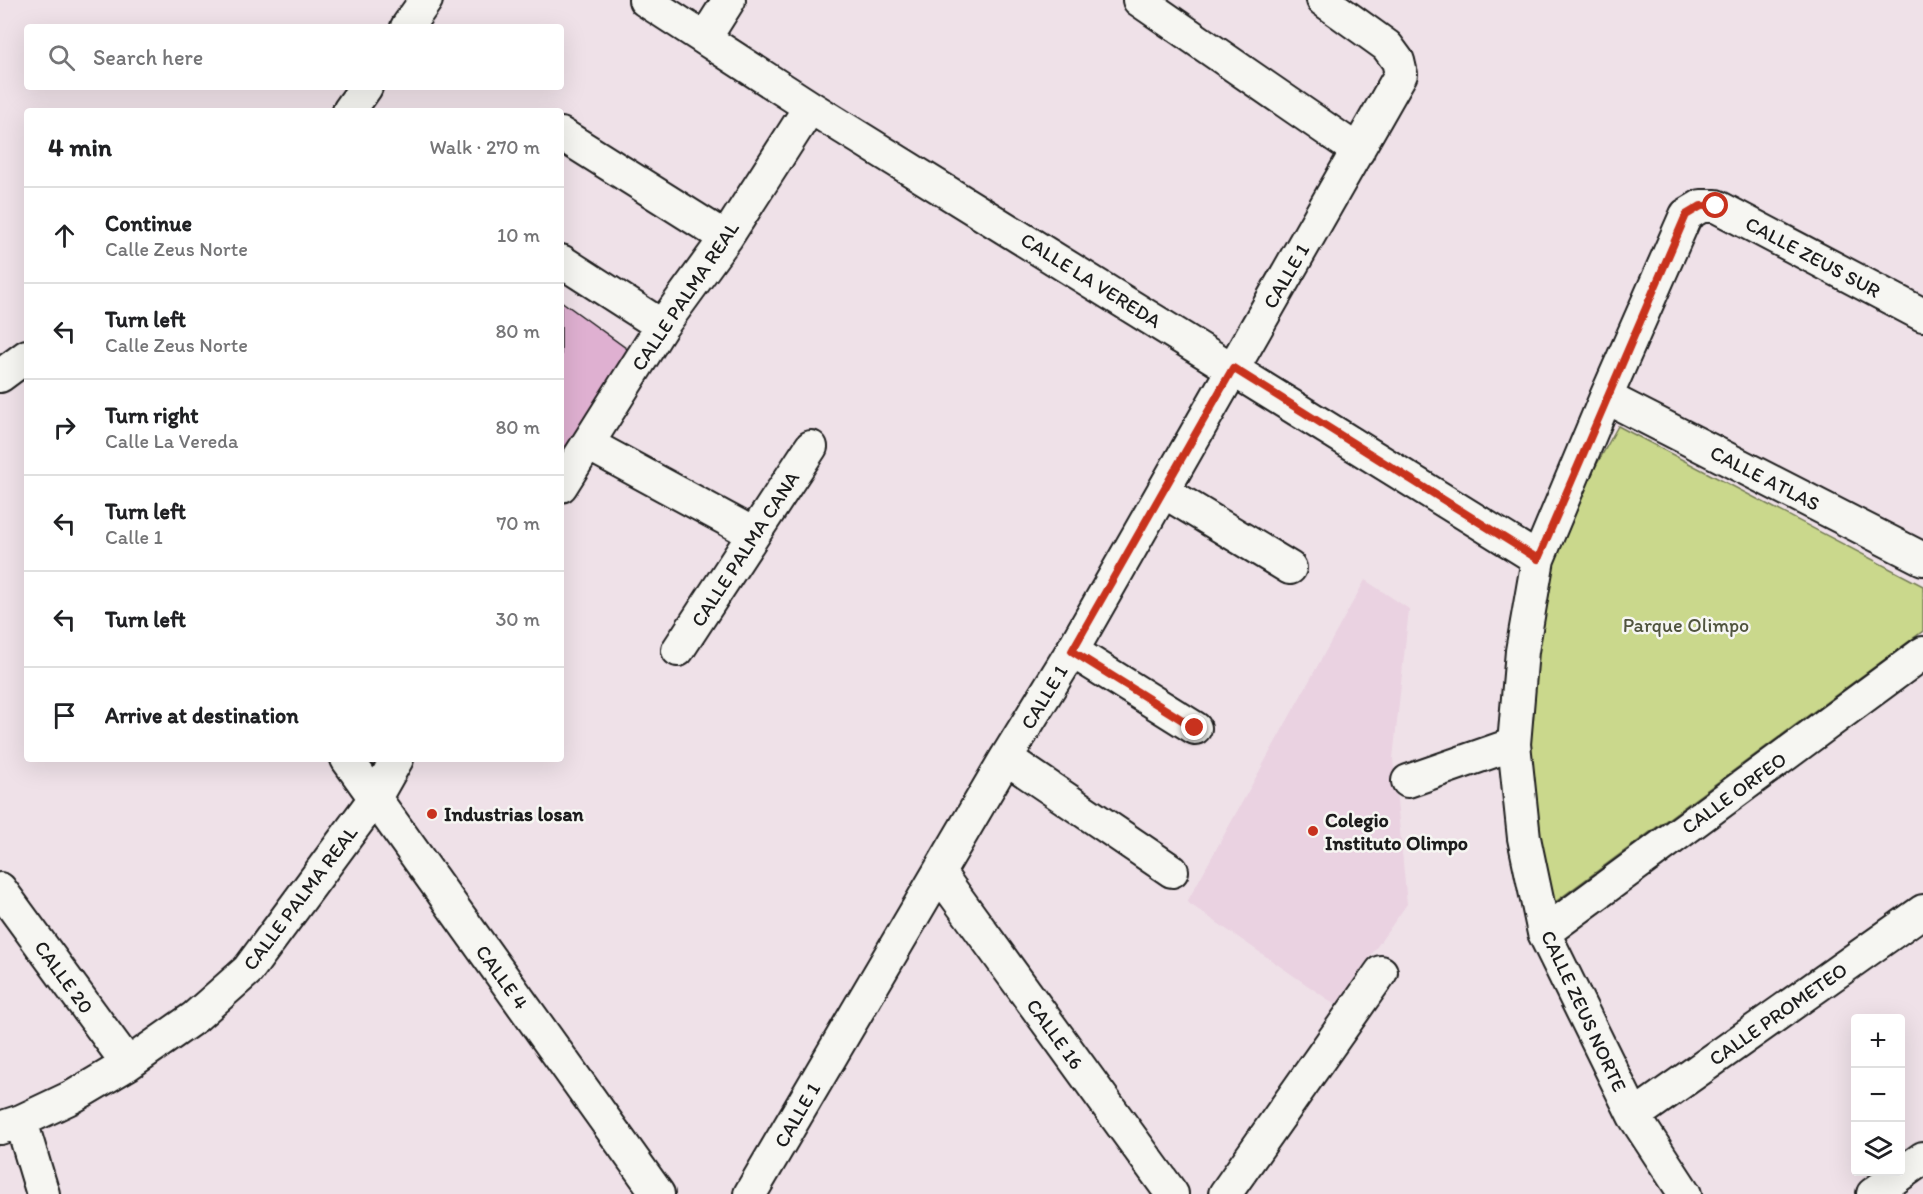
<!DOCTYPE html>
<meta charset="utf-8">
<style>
:root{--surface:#fff;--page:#f2f2f2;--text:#202124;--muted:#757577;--line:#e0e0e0}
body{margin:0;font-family:Itim,sans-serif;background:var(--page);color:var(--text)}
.controls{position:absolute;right:18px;bottom:18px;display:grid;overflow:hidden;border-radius:6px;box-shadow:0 6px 24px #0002}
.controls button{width:54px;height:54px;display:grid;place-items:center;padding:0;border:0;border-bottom:2px solid var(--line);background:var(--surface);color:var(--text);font:30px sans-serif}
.stop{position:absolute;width:18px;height:18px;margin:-14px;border:4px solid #c8321e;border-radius:50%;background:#fff}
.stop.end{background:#c8321e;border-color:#fff;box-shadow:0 2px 6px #0008}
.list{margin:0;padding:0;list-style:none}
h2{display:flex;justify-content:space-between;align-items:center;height:78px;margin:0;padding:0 24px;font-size:26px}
h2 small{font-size:20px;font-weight:400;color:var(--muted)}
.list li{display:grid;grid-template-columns:39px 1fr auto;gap:18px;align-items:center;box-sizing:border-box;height:96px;padding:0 24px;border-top:2px solid var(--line)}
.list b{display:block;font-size:22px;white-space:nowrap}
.list p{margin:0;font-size:20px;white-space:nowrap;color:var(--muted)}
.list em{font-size:20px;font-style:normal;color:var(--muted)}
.icon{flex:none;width:33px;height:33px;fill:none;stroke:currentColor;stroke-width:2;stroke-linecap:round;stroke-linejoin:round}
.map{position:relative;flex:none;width:1923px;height:1194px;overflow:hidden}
.search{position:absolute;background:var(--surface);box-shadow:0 6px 24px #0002;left:24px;top:24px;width:540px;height:66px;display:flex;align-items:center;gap:15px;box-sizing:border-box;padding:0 21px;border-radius:6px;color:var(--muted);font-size:22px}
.panel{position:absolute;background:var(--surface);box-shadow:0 6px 24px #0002;left:24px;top:108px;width:540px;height:654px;border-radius:6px}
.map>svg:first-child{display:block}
</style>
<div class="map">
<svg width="1923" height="1194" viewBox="0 0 1923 1194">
<rect width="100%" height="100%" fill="#efe1e8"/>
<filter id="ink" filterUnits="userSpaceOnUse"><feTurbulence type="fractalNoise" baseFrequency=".0167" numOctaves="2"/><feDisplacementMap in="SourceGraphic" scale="12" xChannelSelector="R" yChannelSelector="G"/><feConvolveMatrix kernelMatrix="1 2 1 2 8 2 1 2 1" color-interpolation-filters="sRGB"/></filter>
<g filter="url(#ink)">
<path fill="#ead2e1" d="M 1365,580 L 1409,609 L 1393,759 L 1407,904 L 1336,1005 L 1187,902 Z"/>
<path fill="#cad88c" stroke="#737a54" stroke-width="1.5" d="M 1618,426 L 1923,586 L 1923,631 L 1551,905 L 1522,762 L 1549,551 Z"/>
<path fill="#dfb0d1" stroke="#1c1c1c" stroke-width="1.5" d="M 561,301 L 630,351 L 561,454 Z"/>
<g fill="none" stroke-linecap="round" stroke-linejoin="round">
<g stroke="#1c1c1c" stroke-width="36">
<path id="street" d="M 645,0 L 810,107 L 1538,559
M 1139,0 L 1358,151
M 407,27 L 426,0
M 705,38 L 729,0
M 349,111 L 366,87
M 561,134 L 726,238
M 561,261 L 662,326
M 0,376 L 27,356
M 1606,397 L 1923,559
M 588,444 L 754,534
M 561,486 L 662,326 L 726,238 L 810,107
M 1163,491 L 1290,568
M 678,650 L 811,447
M 1072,651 L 1195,728
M 1006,758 L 1172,871
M 347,759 L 658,1194
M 1408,781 L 1514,744
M 939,873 L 1172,1194
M 0,889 L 128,1064
M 1544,933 L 1923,653
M 1634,1116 L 1923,911
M 21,1121 L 43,1194
M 0,1128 L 21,1121 L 74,1096 L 128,1064 L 195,1017 L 248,970 L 375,798 L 397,759
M 750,1194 L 1006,758 L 1072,651 L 1401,74 L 1398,61 L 1387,46 L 1323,0
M 1225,1194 L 1381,972
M 1685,1194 L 1634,1116 L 1544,933 L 1524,838 L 1514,744 L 1522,651 L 1538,559 L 1606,397 L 1686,215 L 1701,206 L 1716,206 L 1923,315
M 1873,1194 L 1923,1158"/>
</g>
<use href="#street" stroke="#f6f6f2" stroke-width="32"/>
</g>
</g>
<g fill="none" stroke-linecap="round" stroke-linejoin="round" filter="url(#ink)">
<path stroke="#c8321e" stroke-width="8" d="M 1195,728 L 1072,651 L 1233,368 L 1538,559 L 1686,215 L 1701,206 L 1716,206"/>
</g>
<g fill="#c8321e" stroke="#f6f6f2" stroke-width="2">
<circle cx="432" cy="814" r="6"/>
<circle cx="1313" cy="831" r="6"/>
</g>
<g text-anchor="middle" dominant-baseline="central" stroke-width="5" stroke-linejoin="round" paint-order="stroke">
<g font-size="20" fill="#1c1c1c" stroke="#f6f6f2">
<text transform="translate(1813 257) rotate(28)">CALLE ZEUS SUR</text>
<text transform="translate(1286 276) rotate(-60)">CALLE 1</text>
<text transform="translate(1091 280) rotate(32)">CALLE LA VEREDA</text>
<text transform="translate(685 296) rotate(-56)">CALLE PALMA REAL</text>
<text transform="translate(1765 478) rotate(27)">CALLE ATLAS</text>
<text transform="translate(745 549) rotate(-57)">CALLE PALMA CANA</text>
<text transform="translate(1044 697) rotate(-59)">CALLE 1</text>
<text transform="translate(1734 793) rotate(-36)">CALLE ORFEO</text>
<text transform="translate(300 898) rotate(-53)">CALLE PALMA REAL</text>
<text transform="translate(64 977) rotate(54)">CALLE 20</text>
<text transform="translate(502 977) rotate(54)">CALLE 4</text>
<text transform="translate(1584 1011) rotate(65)">CALLE ZEUS NORTE</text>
<text transform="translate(1778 1014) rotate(-35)">CALLE PROMETEO</text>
<text transform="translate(1055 1034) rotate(54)">CALLE 16</text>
<text transform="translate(797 1115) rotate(-60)">CALLE 1</text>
</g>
<g font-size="20" fill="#50543e" stroke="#f6f6f2">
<text x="1686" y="625">Parque Olimpo</text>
</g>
<g font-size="20" font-weight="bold" fill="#1c1c1c" stroke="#f6f6f2" text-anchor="start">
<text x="444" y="814">Industrias losan</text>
<text x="1325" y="820">Colegio<tspan x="1325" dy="23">Instituto Olimpo</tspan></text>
</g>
</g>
</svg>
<div class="controls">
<button>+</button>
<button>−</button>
<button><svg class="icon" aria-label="layers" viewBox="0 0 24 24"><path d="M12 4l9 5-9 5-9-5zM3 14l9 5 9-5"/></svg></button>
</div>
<div class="stop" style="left:1716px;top:206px"></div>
<div class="stop end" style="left:1195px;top:728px"></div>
<div class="search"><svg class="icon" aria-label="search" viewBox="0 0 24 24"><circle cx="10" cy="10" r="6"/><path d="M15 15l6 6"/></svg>Search here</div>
<section class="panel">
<h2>4 min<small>Walk · 270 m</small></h2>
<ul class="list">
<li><svg class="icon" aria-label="ahead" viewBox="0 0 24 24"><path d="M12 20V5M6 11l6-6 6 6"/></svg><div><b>Continue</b><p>Calle Zeus Norte</p></div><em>10 m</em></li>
<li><svg class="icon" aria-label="left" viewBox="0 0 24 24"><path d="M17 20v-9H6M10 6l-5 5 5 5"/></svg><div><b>Turn left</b><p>Calle Zeus Norte</p></div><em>80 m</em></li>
<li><svg class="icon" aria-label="right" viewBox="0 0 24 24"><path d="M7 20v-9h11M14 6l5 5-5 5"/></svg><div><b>Turn right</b><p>Calle La Vereda</p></div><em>80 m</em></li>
<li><svg class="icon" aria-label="left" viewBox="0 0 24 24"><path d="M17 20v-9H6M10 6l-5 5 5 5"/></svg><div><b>Turn left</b><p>Calle 1</p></div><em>70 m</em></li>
<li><svg class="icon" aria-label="left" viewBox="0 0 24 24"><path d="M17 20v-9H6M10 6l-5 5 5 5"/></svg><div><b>Turn left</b></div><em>30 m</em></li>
<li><svg class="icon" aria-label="arrive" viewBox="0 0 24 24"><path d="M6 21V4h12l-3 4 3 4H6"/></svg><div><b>Arrive at destination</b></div></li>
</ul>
</section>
</div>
